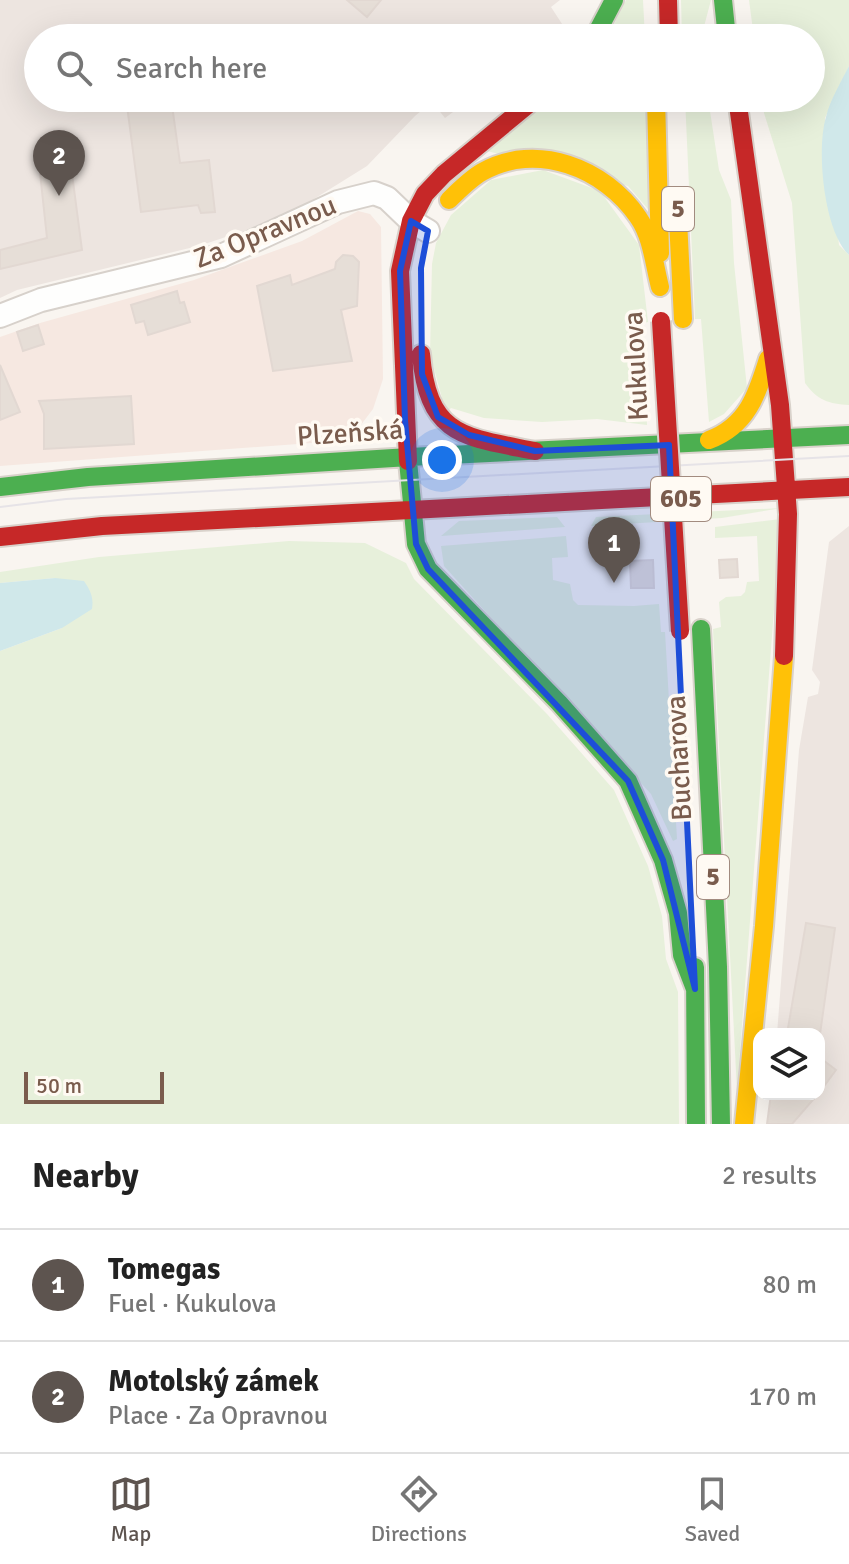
<!DOCTYPE html>
<meta charset="utf-8">
<style>
:root{--surface:#fff;--page:#f2f2f2;--text:#222;--muted:#767676;--line:#e0e0e0;--accent:#5d544f}
body{margin:0;font-family:Signika,sans-serif;background:var(--page);color:var(--text)}
.controls{position:absolute;right:24px;bottom:24px;display:grid;overflow:hidden;border-radius:16px;box-shadow:0 8px 32px #0002}
.controls button{width:72px;height:72px;display:grid;place-items:center;padding:0;border:0;border-bottom:2px solid var(--line);background:var(--surface);color:var(--text);font:40px sans-serif}
.scale{position:absolute;left:24px;bottom:20px;width:140px;box-sizing:border-box;padding-left:8px;border:4px solid #7a5c4d;border-top:0;font-size:22px;line-height:28px;white-space:nowrap;color:#7a5c4d;-webkit-text-stroke:6px #fffaf3;paint-order:stroke}
.you{position:absolute;left:442px;top:460px;width:28px;height:28px;margin:-20px;border:6px solid #fff;border-radius:50%;background:#1a73e8;box-shadow:0 0 0 12px #1a73e833}
.badge{display:grid;place-items:center;width:52px;height:52px;border-radius:50%;background:var(--accent);color:#fff;font-size:26px;font-weight:700}
.pin{position:absolute;translate:-50% -66px;filter:drop-shadow(0 2px 4px #0008)}
.pin::after{content:'';position:absolute;top:42px;width:28px;height:24px;background:inherit;clip-path:polygon(0 0,100% 0,50% 100%)}
.list{margin:0;padding:0;list-style:none}
h2{display:flex;justify-content:space-between;align-items:center;height:104px;margin:0;padding:0 32px;font-size:34px}
h2 small{font-size:26px;font-weight:400;color:var(--muted)}
.list li{display:grid;grid-template-columns:52px 1fr auto;gap:24px;align-items:center;box-sizing:border-box;height:112px;padding:0 32px;border-top:2px solid var(--line)}
.list b{display:block;font-size:30px;white-space:nowrap}
.list p{margin:0;font-size:26px;white-space:nowrap;color:var(--muted)}
.list em{font-size:26px;font-style:normal;color:var(--muted)}
.icon{flex:none;width:44px;height:44px;fill:none;stroke:currentColor;stroke-width:2;stroke-linecap:round;stroke-linejoin:round}
.map{position:relative;flex:none;width:849px;height:1124px;overflow:hidden}
.search{position:absolute;background:var(--surface);box-shadow:0 8px 32px #0002;left:24px;right:24px;top:24px;height:88px;display:flex;align-items:center;gap:20px;box-sizing:border-box;padding:0 28px;border-radius:44px;color:var(--muted);font-size:30px}
.sheet{height:328px;background:var(--surface)}
nav{display:flex;justify-content:space-around;align-items:center;box-sizing:border-box;height:112px;border-top:2px solid var(--line);background:var(--surface);font-size:22px;color:var(--muted)}
nav a{display:grid;justify-items:center;gap:4px}
nav .on{color:var(--accent)}
.map>svg:first-child{display:block}
</style>
<div class="map">
<svg width="849" height="1124" viewBox="0 0 849 1124">
<rect width="100%" height="100%" fill="#f9f5f0"/>
<path fill="#f6e8e1" d="M 358,211 L 370,214 L 381,227 L 383,379 L 373,409 L 357,430 L 341,438 L 325,442 L 0,466 L 0,337 L 40,323 L 194,280 L 302,241 Z"/>
<path fill="#ede5e0" d="M 0,0 L 560,0 L 551,7 L 566,30 L 555,38 L 38,38 L 38,98 L 472,98 L 445,118 L 432,102 L 415,116 L 367,166 L 285,217 L 202,245 L 17,290 L 0,298 Z
M 849,526 L 849,1124 L 767,1124 L 771,1094 L 819,1094 L 819,1034 L 777,1034 L 799,750 L 808,697 L 818,694 L 820,682 L 812,670 L 829,542 Z"/>
<path fill="#e7f0db" d="M 626,0 L 643,0 L 645,38 L 607,38 Z
M 681,0 L 711,0 L 701,38 L 682,38 Z
M 749,0 L 849,0 L 849,66 L 825,118 L 839,245 L 849,255 L 849,405 C 829,404 817,400 805,383 L 792,203 L 764,113 L 762,98 L 811,98 L 811,38 L 754,38 Z
M 553,98 L 648,98 L 654,216 L 628,186 L 487,151 Z
M 685,98 L 708,98 L 719,170 L 731,200 L 734,263 L 747,388 L 724,414 L 709,422 L 701,319 L 695,319 Z
M 543,170 L 600,191 L 639,245 L 648,322 L 643,323 L 647,425 L 597,419 L 542,422 L 484,418 L 451,408 L 446,413 L 430,354 L 432,264 L 436,243 L 451,215 L 491,180 Z
M 782,508 L 722,518 L 591,526 L 596,517 Z
M 557,517 L 565,527 L 441,536 L 459,521 Z
M 781,519 L 737,1090 L 713,629 L 721,627 L 719,602 L 726,597 L 741,596 L 745,592 L 747,582 L 759,581 L 757,536 L 715,538 L 715,527 Z
M 566,536 L 568,557 L 552,558 L 553,580 L 570,584 L 573,600 L 578,605 L 634,606 L 659,604 L 661,632 L 665,632 L 677,839 L 673,841 L 651,794 L 444,566 L 441,546 Z
M 289,541 L 365,543 L 406,563 L 414,579 L 547,714 L 614,790 L 648,866 L 662,916 L 666,959 L 678,992 L 679,1124 L 0,1124 L 0,651 L 62,628 L 55,578 L 0,583 L 0,572 L 99,557 Z"/>
<path fill="#d0e8ea" d="M 849,66 L 849,255 C 824,232 816,150 826,117 C 830,100 841,82 849,66 Z
M 55,578 L 84,581 C 90,590 94,597 92,609 L 62,628 L 0,651 L 0,583 Z"/>
<path fill="#e6ded7" stroke="#e2d8d2" stroke-width="2" d="M 347,0 L 381,0 L 367,17 Z
M 126,98 L 171,98 L 180,163 L 209,160 L 215,212 L 201,213 L 198,205 L 141,212 Z
M 69,151 L 82,250 L 0,269 L 0,250 L 47,238 L 38,154 Z
M 343,255 L 353,256 L 359,262 L 357,306 L 341,310 L 352,361 L 273,371 L 257,286 L 290,275 L 292,285 L 335,269 L 336,262 Z
M 177,291 L 180,303 L 184,302 L 190,322 L 148,335 L 144,321 L 136,323 L 131,305 Z
M 38,325 L 44,344 L 23,351 L 17,332 Z
M 0,365 L 20,412 L 0,420 Z
M 131,396 L 134,444 L 44,449 L 44,414 L 39,401 Z
M 737,559 L 738,577 L 720,578 L 719,560 Z
M 653,560 L 654,588 L 631,588 L 630,561 Z
M 806,923 L 835,928 L 820,1034 L 787,1034 Z
M 819,1057 L 836,1070 L 819,1093 Z
M 771,1094 L 818,1094 L 792,1124 L 767,1124 Z"/>
<g fill="none" stroke-linecap="round" stroke-linejoin="round">
<g stroke="#d7d1cb" stroke-width="26">
<path id="street" d="M 0,316 L 41,300 L 221,256 L 338,202 L 374,193 L 387,198 L 411,221 L 428,231"/>
</g>
<g stroke="#d9d2cb" stroke-width="22">
<path id="fast" d="M 723,0 L 727,38
M 594,38 L 614,0
M 409,457 L 849,435
M 408,461 L 416,544 L 428,569 L 559,703 L 628,781 L 663,860 L 678,913 L 682,955 L 695,989
M 0,487 L 88,477 L 409,457
M 701,629 L 718,967 L 721,1124
M 695,967 L 696,1124"/>
</g>
<g stroke="#d9d2cb" stroke-width="22">
<path id="slow" d="M 656,98 L 660,253
M 449,200 C 459,190 470,179 482,172 C 536,141 605,168 638,217 C 652,237 654,264 660,287
M 678,220 L 683,319
M 709,440 C 747,426 757,395 768,359
M 744,1124 L 764,926 L 784,656"/>
</g>
<g stroke="#d9d2cb" stroke-width="22">
<path id="jam" d="M 668,0 L 669,38
M 737,98 L 780,405 L 788,514 L 784,656
M 421,354 C 428,437 464,437 535,451
M 408,461 L 400,271 L 411,221 L 425,194 L 444,174 L 536,98
M 411,510 L 849,487
M 0,537 L 102,526 L 411,510"/>
</g>
<use href="#street" stroke="#fefefd" stroke-width="22"/>
<use href="#fast" stroke="#4caf50" stroke-width="18"/>
<use href="#slow" stroke="#ffc107" stroke-width="18"/>
<use href="#jam" stroke="#c62828" stroke-width="18"/>
<path stroke="#e6e3e7" stroke-width="2" d="M 0,507 L 66,499 L 849,456"/>
<g stroke="#dad1cc" stroke-width="22" stroke-linecap="butt">
<path id="jam-bridge" d="M 661,321 L 680,631"/>
</g>
<use href="#jam-bridge" stroke="#c62828" stroke-width="18"/>
</g>
<path fill="#1d4ed8" fill-opacity="0.2" stroke="#1d4ed8" stroke-width="6" stroke-linejoin="round" d="M 411,221 L 428,231 L 421,268 L 422,374 L 438,417 L 469,435 L 535,451 L 669,445 L 695,989 L 663,860 L 628,781 L 428,569 L 416,544 L 405,420 L 400,271 Z"/>
<g text-anchor="middle" dominant-baseline="central" stroke-width="7" stroke-linejoin="round" paint-order="stroke">
<g fill="#fffaf3" stroke="#a28b7f" stroke-width="2">
<rect x="662" y="187" width="32" height="44" rx="6"/>
<rect x="651" y="477" width="60" height="44" rx="6"/>
<rect x="697" y="855" width="32" height="44" rx="6"/>
</g>
<g font-size="26" font-weight="bold" fill="#7a5c4d">
<text x="678" y="209">5</text>
<text x="681" y="499">605</text>
<text x="713" y="877">5</text>
</g>
<g font-size="28" fill="#7a5c4d" stroke="#fffaf3">
<text transform="translate(265 232) rotate(-22)">Za Opravnou</text>
<text transform="translate(636 366) rotate(-93)">Kukulova</text>
<text transform="translate(350 433) rotate(-4)">Plzeňská</text>
<text transform="translate(679 758) rotate(-93)">Bucharova</text>
</g>
</g>
</svg>
<div class="controls">
<button><svg class="icon" aria-label="layers" viewBox="0 0 24 24"><path d="M12 4l9 5-9 5-9-5zM3 14l9 5 9-5"/></svg></button>
</div>
<div class="scale">50 m</div>
<div class="you"></div>
<div class="pin badge" style="left:614px;top:583px">1</div>
<div class="pin badge" style="left:59px;top:196px">2</div>
<div class="search"><svg class="icon" aria-label="search" viewBox="0 0 24 24"><circle cx="10" cy="10" r="6"/><path d="M15 15l6 6"/></svg>Search here</div>
</div>
<section class="sheet">
<h2>Nearby<small>2 results</small></h2>
<ul class="list">
<li><span class="badge">1</span><div><b>Tomegas</b><p>Fuel · Kukulova</p></div><em>80 m</em></li>
<li><span class="badge">2</span><div><b>Motolský zámek</b><p>Place · Za Opravnou</p></div><em>170 m</em></li>
</ul>
</section>
<nav>
<a class="on"><svg class="icon" aria-label="map" viewBox="0 0 24 24"><path d="M3 6l6-2 6 2 6-2v14l-6 2-6-2-6 2zM9 4v14M15 6v14"/></svg>Map</a>
<a><svg class="icon" aria-label="directions" viewBox="0 0 24 24"><path d="M12 3l9 9-9 9-9-9zM9 14v-3h6M13 9l2 2-2 2"/></svg>Directions</a>
<a><svg class="icon" aria-label="saved" viewBox="0 0 24 24"><path d="M7 4h10v16l-5-4-5 4z"/></svg>Saved</a>
</nav>
